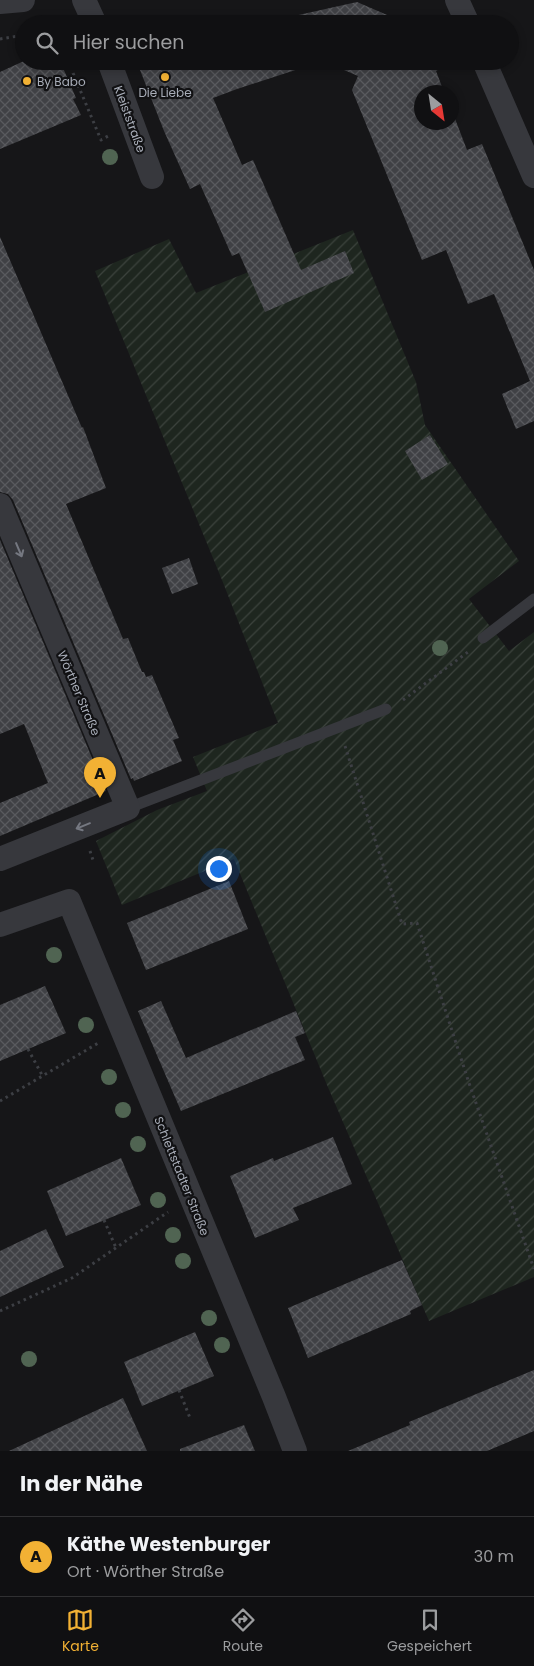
<!DOCTYPE html>
<html lang="de">
<meta charset="utf-8">
<style>
:root{--surface:#101012;--page:#19191b;--text:#f1f3f6;--muted:#9c9d9f;--line:#303032;--accent:#f2b134}
body{margin:0;font-family:Poppins,sans-serif;background:var(--page);color:var(--text)}
.compass{position:absolute;left:414px;top:85px;width:45px;height:45px;border-radius:50%;background:var(--surface);box-shadow:0 2px 8px #0003;rotate:150deg}
.you{position:absolute;left:218px;top:868px;width:18px;height:18px;margin:-12px;border:4px solid #fff;border-radius:50%;background:#1a73e8;box-shadow:0 0 0 8px #1a73e833}
.badge{display:grid;place-items:center;width:32px;height:32px;border-radius:50%;background:var(--accent);color:#111;font-size:16px;font-weight:700}
.pin{position:absolute;translate:-50% -41px;filter:drop-shadow(0 1px 2px #0008)}
.pin::after{content:'';position:absolute;top:26px;width:18px;height:15px;background:inherit;clip-path:polygon(0 0,100% 0,50% 100%)}
.list{margin:0;padding:0;list-style:none}
h2{display:flex;justify-content:space-between;align-items:center;height:65px;margin:0;padding:0 20px;font-size:21px}
h2 small{font-size:16px;font-weight:400;color:var(--muted)}
.list li{display:grid;grid-template-columns:32px 1fr auto;gap:15px;align-items:center;box-sizing:border-box;height:80px;padding:0 20px;border-top:1px solid var(--line)}
.list b{display:block;font-size:19px;white-space:nowrap}
.list p{margin:0;font-size:16px;white-space:nowrap;color:var(--muted)}
.list em{font-size:16px;font-style:normal;color:var(--muted)}
.icon{flex:none;width:28px;height:28px;fill:none;stroke:currentColor;stroke-width:2;stroke-linecap:round;stroke-linejoin:round}
.map{position:relative;flex:none;width:534px;height:1451px;overflow:hidden}
.search{position:absolute;background:var(--surface);box-shadow:0 2px 8px #0003;left:15px;right:15px;top:15px;height:55px;display:flex;align-items:center;gap:12px;box-sizing:border-box;padding:0 18px;border-radius:28px;color:var(--muted);font-size:19px}
.sheet{height:145px;background:var(--surface)}
nav{display:flex;justify-content:space-around;align-items:center;box-sizing:border-box;height:70px;border-top:1px solid var(--line);background:var(--surface);font-size:14px;color:var(--muted)}
nav a{display:grid;justify-items:center;gap:2px}
nav .on{color:var(--accent)}
.map>svg:first-child{display:block}
</style>
<div class="map">
<svg width="534" height="1451" viewBox="0 0 534 1451">
<defs>
<pattern id="garden-furrows" width="10" height="10" patternUnits="userSpaceOnUse" patternTransform="scale(1.25)"><rect width="10" height="10" fill="#1e261f"/><path d="M-1 1l2-2M0 10L10 0M9 11l2-2" fill="none" stroke="#3c433d"/></pattern>
<pattern id="building-cross-hatch" width="8" height="8" patternUnits="userSpaceOnUse" patternTransform="scale(1.25)"><rect width="8" height="8" fill="#404145"/><path d="M0 0l8 8M0 8l8-8" fill="none" stroke="#595a5e"/></pattern>
</defs>
<rect width="100%" height="100%" fill="#161618"/>
<path fill="url(#garden-furrows)" d="M 353,230 L 416,382 L 425,425 L 519,561 L 469,599 L 509,651 L 534,632 L 534,1277 L 429,1321 L 327,1085 L 234,859 L 122,905 L 96,841 L 157,810 L 207,791 L 193,757 L 278,723 L 222,580 L 95,271 L 169,239 L 196,293 Z"/>
<path fill="url(#building-cross-hatch)" d="M 357,2 L 408,24 L 263,24 L 276,20 Z
M 24,61 L 60,61 L 76,98 L 73,99 L 81,115 L 0,149 L 0,72 Z
M 160,61 L 440,61 L 443,67 L 436,71 L 444,92 L 422,92 L 422,122 L 452,122 L 452,111 L 467,150 L 482,144 L 534,270 L 534,421 L 516,429 L 502,394 L 530,381 L 494,294 L 468,304 L 446,250 L 422,260 L 352,90 L 358,76 L 323,61 L 237,89 L 213,98 L 242,165 L 253,160 L 301,270 L 345,251 L 354,273 L 265,312 L 239,253 L 232,256 L 200,184 L 190,189 L 164,131 L 140,70 Z
M 0,237 L 82,428 L 83,427 L 106,488 L 66,504 L 123,639 L 128,638 L 142,672 L 144,672 L 146,677 L 152,675 L 179,738 L 173,740 L 182,761 L 134,781 L 133,778 L 131,779 L 13,500 L 8,494 L 0,492 Z
M 430,435 L 448,464 L 422,480 L 405,451 Z
M 0,540 L 106,791 L 0,836 L 0,803 L 48,783 L 24,724 L 0,734 Z
M 189,558 L 198,584 L 172,594 L 162,568 Z
M 229,881 L 248,929 L 146,970 L 127,923 Z
M 45,986 L 66,1033 L 0,1061 L 0,1005 Z
M 161,1001 L 186,1058 L 296,1011 L 305,1033 L 295,1037 L 305,1060 L 181,1111 L 138,1011 Z
M 333,1137 L 352,1184 L 293,1208 L 299,1220 L 255,1238 L 230,1176 L 273,1158 L 274,1161 Z
M 121,1158 L 141,1205 L 66,1236 L 47,1191 Z
M 46,1229 L 64,1267 L 0,1297 L 0,1251 Z
M 402,1260 L 422,1305 L 410,1311 L 411,1314 L 308,1358 L 288,1308 Z
M 195,1332 L 214,1376 L 142,1406 L 124,1362 Z
M 534,1370 L 534,1431 L 487,1451 L 348,1451 L 410,1425 L 409,1422 Z
M 123,1398 L 147,1451 L 9,1451 Z
M 244,1425 L 255,1451 L 180,1451 L 180,1449 Z"/>
<g fill="none" stroke-linecap="round" stroke-linejoin="round">
<path stroke="#3d3f44" stroke-width="3" stroke-dasharray="2.5 4" stroke-linecap="butt" d="M 0,39 L 24,35
M 68,61 L 101,140 L 108,136
M 403,700 L 468,652
M 345,746 L 402,924 L 417,923 L 469,1083 L 534,1269
M 90,851 L 94,863
M 28,1049 L 42,1075
M 0,1101 L 100,1042
M 104,1220 L 116,1248
M 0,1311 L 72,1278 L 168,1212
M 179,1390 L 190,1418
M 141,1451 L 146,1449"/>
<path stroke="#37383d" stroke-width="11" d="M 483,638 L 534,599
M 128,808 L 386,709"/>
<path stroke="#37383d" stroke-width="24" d="M 84,0 L 95,24
M 457,0 L 468,24
M 0,2 L 23,0
M 109,61 L 152,177
M 484,61 L 534,176
M 0,505 L 128,808 L 0,859
M 0,925 L 69,901 L 274,1397 L 295,1451"/>
</g>
<g fill="#506452">
<circle cx="110" cy="157" r="8"/>
<circle cx="440" cy="648" r="8"/>
<circle cx="54" cy="955" r="8"/>
<circle cx="86" cy="1025" r="8"/>
<circle cx="109" cy="1077" r="8"/>
<circle cx="123" cy="1110" r="8"/>
<circle cx="138" cy="1144" r="8"/>
<circle cx="158" cy="1200" r="8"/>
<circle cx="173" cy="1235" r="8"/>
<circle cx="183" cy="1261" r="8"/>
<circle cx="209" cy="1318" r="8"/>
<circle cx="222" cy="1345" r="8"/>
<circle cx="29" cy="1359" r="8"/>
</g>
<defs><path id="oneway-shaft" d="M-6 0H5M1.5-3L5.5 0L1.5 3" fill="none" stroke-width="1.6" stroke-linecap="round" stroke-linejoin="round" transform="scale(1.25)"/></defs>
<g stroke="#757881">
<use href="#oneway-shaft" transform="translate(19 550) rotate(67)"/>
<use href="#oneway-shaft" transform="translate(83 826) rotate(158)"/>
</g>
<g fill="#f2b134" stroke="#111113" stroke-width="2">
<circle cx="165" cy="77" r="5"/>
<circle cx="27" cy="81" r="5"/>
</g>
<g text-anchor="middle" dominant-baseline="central" stroke-width="4.5" stroke-linejoin="round" paint-order="stroke">
<g font-size="12" fill="#a8adb8" stroke="#111113" text-anchor="start">
<text x="37" y="81">By Babo</text>
<text x="165" y="92" text-anchor="middle">Die Liebe</text>
</g>
<g font-size="12" fill="#a8adb8" stroke="#111113">
<text transform="translate(130 119) rotate(70)">Kleiststraße</text>
<text transform="translate(79 693) rotate(67)">Wörther Straße</text>
<text transform="translate(182 1176) rotate(68)">Schlettstadter Straße</text>
</g>
</g>
</svg>
<svg class="compass" viewBox="-18 -18 36 36"><path d="M0-13l5 13h-10z" fill="#e53935"/><path d="M0 13l5-13h-10z" fill="#9c9d9f"/></svg>
<div class="you"></div>
<div class="pin badge" style="left:100px;top:798px">A</div>
<div class="search"><svg class="icon" aria-label="search" viewBox="0 0 24 24"><circle cx="10" cy="10" r="6"/><path d="M15 15l6 6"/></svg>Hier suchen</div>
</div>
<section class="sheet">
<h2>In der Nähe<small></small></h2>
<ul class="list">
<li><span class="badge">A</span><div><b>Käthe Westenburger</b><p>Ort · Wörther Straße</p></div><em>30 m</em></li>
</ul>
</section>
<nav>
<a class="on"><svg class="icon" aria-label="map" viewBox="0 0 24 24"><path d="M3 6l6-2 6 2 6-2v14l-6 2-6-2-6 2zM9 4v14M15 6v14"/></svg>Karte</a>
<a><svg class="icon" aria-label="directions" viewBox="0 0 24 24"><path d="M12 3l9 9-9 9-9-9zM9 14v-3h6M13 9l2 2-2 2"/></svg>Route</a>
<a><svg class="icon" aria-label="saved" viewBox="0 0 24 24"><path d="M7 4h10v16l-5-4-5 4z"/></svg>Gespeichert</a>
</nav>
